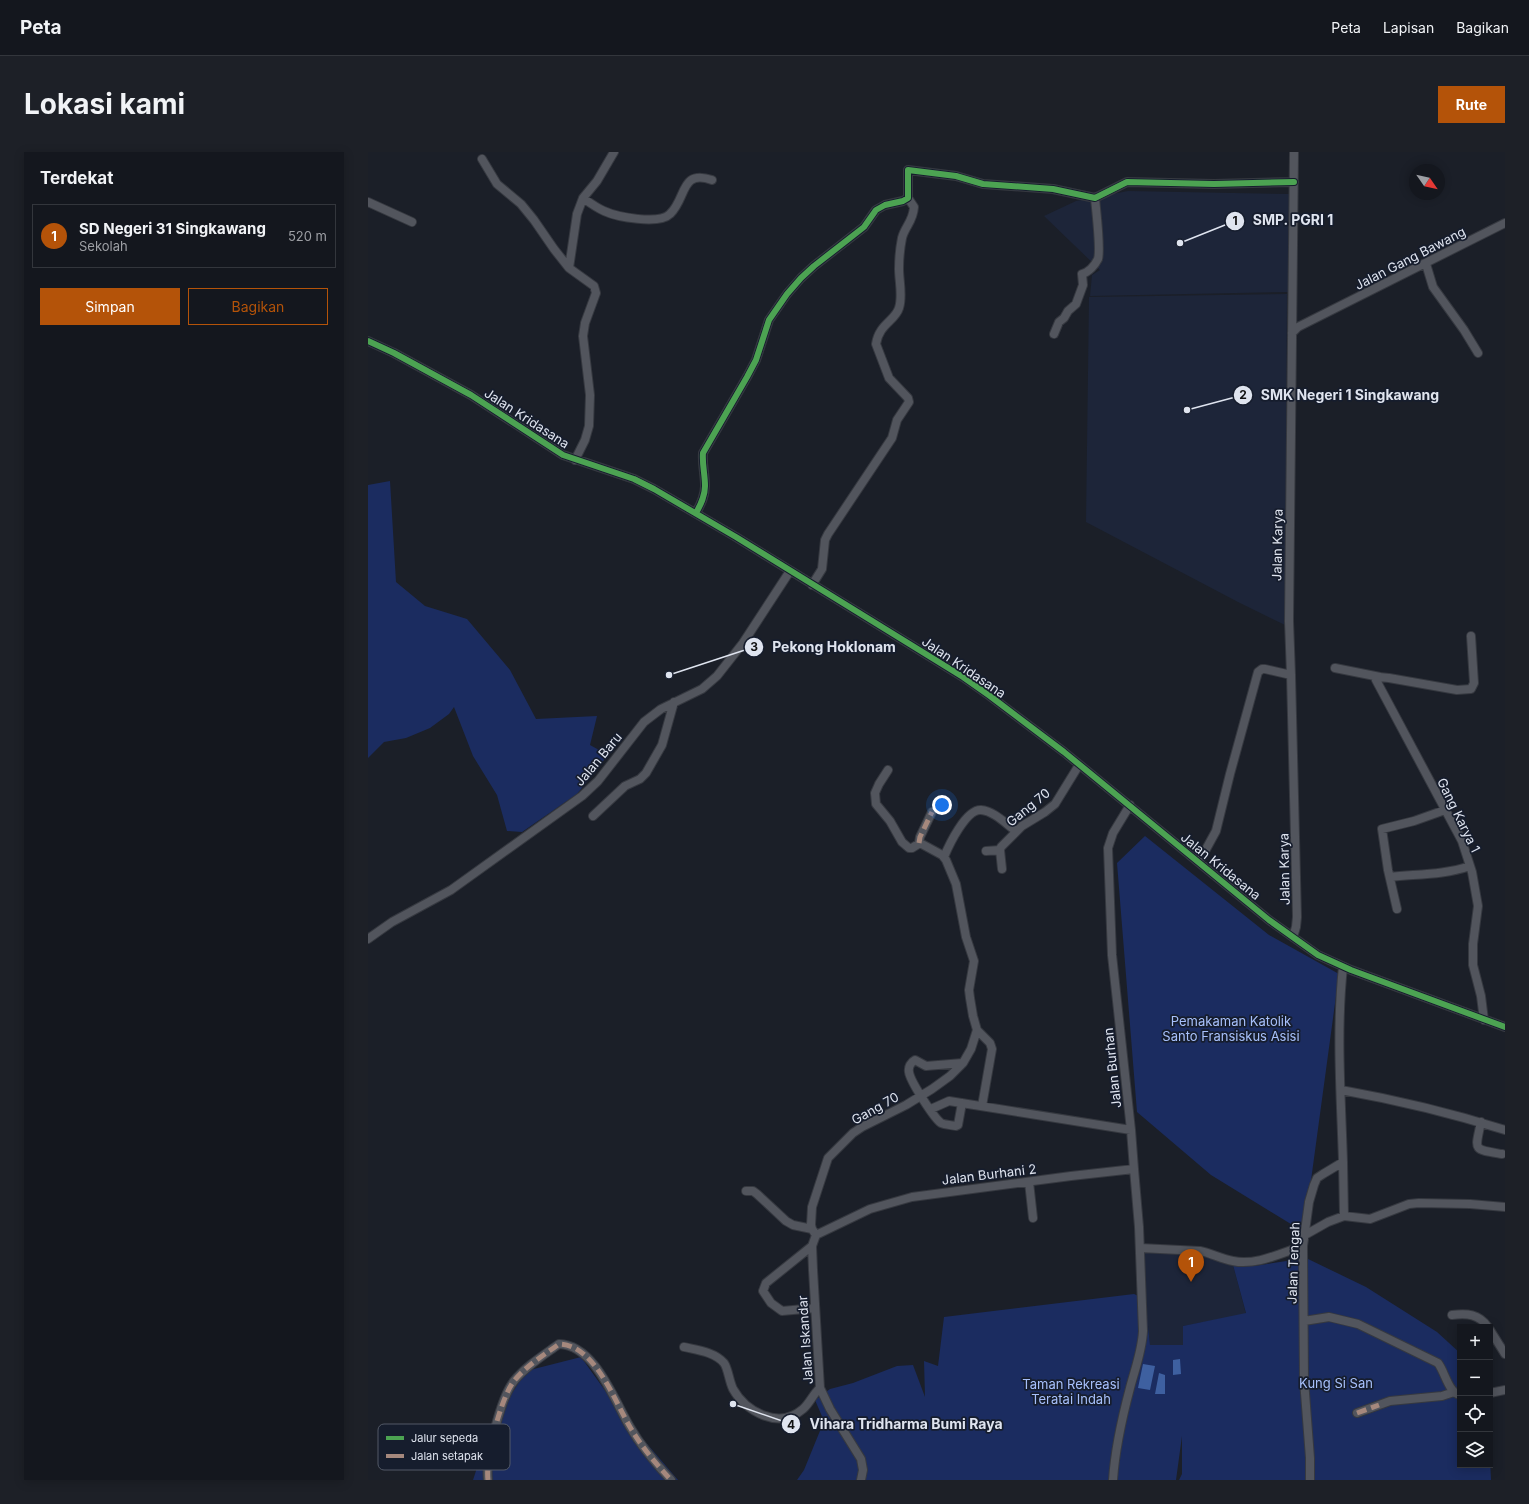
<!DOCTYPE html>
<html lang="id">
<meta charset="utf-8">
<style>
:root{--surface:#14171e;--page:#1d2027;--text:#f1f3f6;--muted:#9d9fa4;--line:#33363c;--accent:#b45309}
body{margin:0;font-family:Inter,sans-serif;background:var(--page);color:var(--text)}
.controls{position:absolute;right:12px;bottom:12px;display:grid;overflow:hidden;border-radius:0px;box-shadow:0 2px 10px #0003}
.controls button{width:36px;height:36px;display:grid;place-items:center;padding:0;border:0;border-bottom:1px solid var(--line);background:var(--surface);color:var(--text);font:20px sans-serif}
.compass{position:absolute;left:1041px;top:12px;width:36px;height:36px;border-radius:50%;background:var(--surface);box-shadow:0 2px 10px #0003;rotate:124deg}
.you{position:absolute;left:574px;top:653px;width:14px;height:14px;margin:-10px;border:3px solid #fff;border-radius:50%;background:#1a73e8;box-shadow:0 0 0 6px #1a73e833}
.badge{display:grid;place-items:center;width:26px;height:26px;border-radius:50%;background:var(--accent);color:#fff;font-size:13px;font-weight:700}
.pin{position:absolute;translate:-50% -33px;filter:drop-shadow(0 1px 2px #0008)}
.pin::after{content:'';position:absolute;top:21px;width:14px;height:12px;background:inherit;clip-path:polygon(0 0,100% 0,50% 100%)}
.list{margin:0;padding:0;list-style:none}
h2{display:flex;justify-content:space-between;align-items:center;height:52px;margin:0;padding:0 16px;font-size:17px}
h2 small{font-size:13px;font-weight:400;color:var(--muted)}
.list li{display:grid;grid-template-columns:26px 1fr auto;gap:12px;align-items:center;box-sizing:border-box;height:64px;margin:0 8px 8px;padding:0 8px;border:1px solid var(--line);border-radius:0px}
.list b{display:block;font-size:15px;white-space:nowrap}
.list p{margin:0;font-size:13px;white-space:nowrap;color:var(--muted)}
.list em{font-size:13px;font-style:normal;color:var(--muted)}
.actions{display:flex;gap:8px;padding:12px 16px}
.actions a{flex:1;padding:9px 0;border:1px solid var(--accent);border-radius:0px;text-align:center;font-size:14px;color:var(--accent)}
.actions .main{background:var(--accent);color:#fff}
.icon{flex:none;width:22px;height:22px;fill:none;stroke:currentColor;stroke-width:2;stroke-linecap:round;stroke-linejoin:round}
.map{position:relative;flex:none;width:1137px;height:1328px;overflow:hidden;border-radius:0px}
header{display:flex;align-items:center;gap:24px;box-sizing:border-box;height:56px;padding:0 20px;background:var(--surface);border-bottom:1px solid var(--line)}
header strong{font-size:19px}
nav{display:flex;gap:22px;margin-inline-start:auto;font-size:14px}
.intro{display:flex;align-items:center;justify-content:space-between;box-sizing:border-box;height:96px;padding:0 24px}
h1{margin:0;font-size:28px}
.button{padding:10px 18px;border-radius:0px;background:var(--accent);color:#fff;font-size:14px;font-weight:700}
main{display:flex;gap:24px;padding:0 24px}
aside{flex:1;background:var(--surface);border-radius:0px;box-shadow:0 2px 10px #0003}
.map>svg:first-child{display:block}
</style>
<header>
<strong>Peta</strong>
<nav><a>Peta</a><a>Lapisan</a><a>Bagikan</a></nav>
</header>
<div class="intro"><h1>Lokasi kami</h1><a class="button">Rute</a></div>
<main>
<aside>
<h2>Terdekat<small></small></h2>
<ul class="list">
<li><span class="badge">1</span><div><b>SD Negeri 31 Singkawang</b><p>Sekolah</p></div><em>520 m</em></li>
</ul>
<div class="actions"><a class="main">Simpan</a><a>Bagikan</a></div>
</aside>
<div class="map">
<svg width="1137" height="1328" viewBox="0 0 1137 1328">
<rect width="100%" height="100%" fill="#1b1f28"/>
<path fill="#1d2539" d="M 760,39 L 921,42 L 920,140 L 722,144 L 724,123 L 732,118 L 676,64 L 708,49 Z
M 919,142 L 917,473 L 870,450 L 718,370 L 721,145 Z
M 777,1099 L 833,1099 L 865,1113 L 878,1162 L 815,1174 L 815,1193 L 782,1193 L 777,1147 Z"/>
<path fill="#1b2c60" d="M 22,329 L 28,430 L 57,454 L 99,467 L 142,518 L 168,567 L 229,564 L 222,593 L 240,603 L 209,642 L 154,680 L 139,679 L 129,643 L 105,604 L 86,555 L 81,562 L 62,576 L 38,586 L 16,590 L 0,606 L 0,333 Z
M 777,684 L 901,783 L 971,822 L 936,1080 L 843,1023 L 769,960 L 749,711 Z
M 938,1106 L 998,1135 L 1069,1180 L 1092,1201 L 1092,1313 L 1122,1313 L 1122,1308 L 1123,1328 L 811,1328 L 814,1322 L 814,1284 L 808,1328 L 429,1328 L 436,1318 L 456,1269 L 447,1248 L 462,1237 L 485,1231 L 529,1214 L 545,1213 L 557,1245 L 556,1209 L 570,1214 L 576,1165 L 766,1142 L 777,1147 L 782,1193 L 815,1193 L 815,1174 L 878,1161 L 865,1113 L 886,1114 Z
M 213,1205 L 256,1265 L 310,1328 L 105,1328 L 122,1276 L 158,1219 Z"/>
<path fill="#3e60a0" d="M 812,1207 L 813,1222 L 805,1223 L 805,1208 Z
M 775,1212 L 787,1214 L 782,1238 L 770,1236 Z
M 791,1221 L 797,1223 L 797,1242 L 787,1242 Z"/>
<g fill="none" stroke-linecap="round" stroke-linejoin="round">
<g stroke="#363940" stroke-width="10">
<path id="minor" d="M 114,7 L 129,32 L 153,52 L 166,68 L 186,97 L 201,116
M 215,46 C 222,51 229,56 236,59 C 249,65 291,73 302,62 C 319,46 312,17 344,28
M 0,50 L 44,70
M 1058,112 L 1065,135 L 1096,178 L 1110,201
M 924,181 L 930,175 L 1137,71
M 686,182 L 691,170 L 696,166 L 700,159 L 708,152 L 715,133 L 714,122 C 721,120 727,113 730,107 C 733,97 728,58 727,46
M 0,189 L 26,201 L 103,243 L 195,303 L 266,327 L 286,337 L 368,385 L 595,525 L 622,544 L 696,600 L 901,768 L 950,803 L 983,818 L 1137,875
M 207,308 L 217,288 L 221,274 L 222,243 L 215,184 L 217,171 L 228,141 L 226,134 L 201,116 L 209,62 L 215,46 L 229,29 L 246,0
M 328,361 C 333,352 337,344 337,334 C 337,322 334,312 335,301 L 379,225 L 388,208 L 401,168 L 419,142 L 433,126 L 446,114 L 496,75 L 508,58 L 517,53 L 535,49 L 540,46 L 540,18 L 588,24 L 615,32 L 685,37 L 727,46 L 759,30 L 846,32 L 926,30
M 444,433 L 454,417 L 457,388 L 460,382 L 524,286 L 529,268 L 541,250 L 540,246 L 521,226 L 508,192 C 511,172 527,169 531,156 C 535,144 531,129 531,117 C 531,107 532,96 534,86 C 537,74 545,70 546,55 L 540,46
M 1103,484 L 1106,531 L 1103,537 L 1089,538 L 1021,526 L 1011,525 L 1008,528 L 1094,689 L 1104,720 L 1110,754 L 1105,792 L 1105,813 L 1113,844 L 1116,868
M 967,516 L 1012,525
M 520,618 L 511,632 L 507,641 L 508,652 L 522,669 L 534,690 L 541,696 L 544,696 L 552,691 L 574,703 L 578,708 L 588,732 L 598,785 L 606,809 L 601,838 L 602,846 L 605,864 L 609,878
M 225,664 L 257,634 L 272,627 L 278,621 L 294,593 L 306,550
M 551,691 L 552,685 L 564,660
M 618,699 L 632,698
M 576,705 C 581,693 598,657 613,658 C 626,659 638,672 648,679
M 831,710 L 848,679 L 862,622 L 890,520 L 894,517 L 897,517 L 923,523
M 634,717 L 632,698 L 633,695 L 654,674 L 677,660 L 687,652 L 711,613
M 1022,725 C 1049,722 1076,723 1102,714
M 1029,757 L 1020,718 L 1014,677 L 1046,669 L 1077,658
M 925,785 L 928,775 L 929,765 L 923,523 L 921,469 L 926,0
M 0,787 L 24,770 L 83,738 L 214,644 L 230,629 L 276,570 L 293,557 L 334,537 L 349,524 L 375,491 L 422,419
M 973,938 C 1029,948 1083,961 1137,978
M 594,951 L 590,973 L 588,974 C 584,973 577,973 573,971 C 566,966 542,929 541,920 C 540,915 543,910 547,908 L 558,914 L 595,911 L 603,897 L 609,878 L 622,891 L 624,897 L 614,954
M 563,957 L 581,949 L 763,978 L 744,803 L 740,696 L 745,681 L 762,653
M 1113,970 C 1107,999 1104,997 1134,1002
M 975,1010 L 976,1064
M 661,1030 L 665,1066
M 378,1039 L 385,1039 L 389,1042 L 418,1069 L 425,1073 L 444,1077
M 448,1083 L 502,1057 L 544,1045 L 703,1024 L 766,1017 L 763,978
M 448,1083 L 444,1094 L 445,1118 L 452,1236 L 462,1257 L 493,1307 L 495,1318 L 493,1328
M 448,1083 L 444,1077 L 443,1073 L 444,1055 L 460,1006 L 485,981 L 494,975 L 538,953 L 564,937 L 582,924 L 595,911
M 937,1083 L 960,1070 L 976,1064 L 1002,1067 L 1041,1052 L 1051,1051 L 1102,1052 L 1137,1055
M 444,1094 L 398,1131 L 395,1139 L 403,1151 L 414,1159 L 447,1156
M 772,1096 L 832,1099 C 843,1101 853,1107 865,1109 C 888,1114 913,1101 935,1094
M 1084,1163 C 1099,1161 1111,1162 1120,1175
M 936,1169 L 961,1165 L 990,1172 L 1070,1211 C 1077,1220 1080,1240 1092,1243
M 1122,1178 L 1137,1202
M 316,1195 C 329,1198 347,1200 356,1211 C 360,1216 361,1229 365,1237 C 378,1260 411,1278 435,1257 C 442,1251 445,1242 452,1236
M 1122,1241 L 1137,1238
M 989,1261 L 1022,1249 L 1074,1244 L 1086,1240
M 120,1328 C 117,1307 133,1245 146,1229 C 158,1214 176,1203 191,1192 C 227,1193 246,1248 262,1275 C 273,1294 288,1312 303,1328
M 745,1328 C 747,1298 754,1266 762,1236 C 767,1217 774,1199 775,1179 L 771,1075 L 766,1017
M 942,1328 L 942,1306 L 936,1228 L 935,1094 L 941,1050 L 946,1033 L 949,1026 L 955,1022 L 975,1010 C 973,945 968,879 975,815"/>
</g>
<use href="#minor" stroke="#52555d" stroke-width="8"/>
<path stroke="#a5887d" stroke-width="5" stroke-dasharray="10 5" stroke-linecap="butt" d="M 551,691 L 552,685 L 564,660
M 989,1261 L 1011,1253
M 120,1328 C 117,1307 133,1245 146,1229 C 158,1214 176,1203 191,1192 C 227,1193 246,1248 262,1275 C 273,1294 288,1312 303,1328"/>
<g stroke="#161d2d" stroke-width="8">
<path id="cycleway" d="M 0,189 L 26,201 L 103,243 L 195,303 L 266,327 L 286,337 L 368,385 L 595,525 L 622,544 L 696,600 L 901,768 L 950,803 L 983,818 L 1137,875
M 328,361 C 333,352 337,344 337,334 C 337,322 334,312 335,301 L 379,225 L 388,208 L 401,168 L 419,142 L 433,126 L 446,114 L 496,75 L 508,58 L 517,53 L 535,49 L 540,46 L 540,18 L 588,24 L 615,32 L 685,37 L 727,46 L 759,30 L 846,32 L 926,30"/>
</g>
<use href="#cycleway" stroke="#4ca352" stroke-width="6"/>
</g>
<g text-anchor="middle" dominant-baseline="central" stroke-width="3.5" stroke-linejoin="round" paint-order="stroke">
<g font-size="13" fill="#dfe4ef" stroke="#161d2d">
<text transform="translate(1042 106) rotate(-27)">Jalan Gang Bawang</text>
<text transform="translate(159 266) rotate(33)">Jalan Kridasana</text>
<text transform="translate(909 393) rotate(-89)">Jalan Karya</text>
<text transform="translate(596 515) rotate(34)">Jalan Kridasana</text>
<text transform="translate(230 607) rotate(-50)">Jalan Baru</text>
<text transform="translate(660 655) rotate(-39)">Gang 70</text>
<text transform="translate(1091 663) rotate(64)">Gang Karya 1</text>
<text transform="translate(853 714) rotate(39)">Jalan Kridasana</text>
<text transform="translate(916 717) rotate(-91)">Jalan Karya</text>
<text transform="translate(744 916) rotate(-96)">Jalan Burhan</text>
<text transform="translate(507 956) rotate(-29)">Gang 70</text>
<text transform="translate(621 1022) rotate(-7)">Jalan Burhani 2</text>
<text transform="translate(925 1111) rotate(-88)">Jalan Tengah</text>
<text transform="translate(437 1188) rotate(-94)">Jalan Iskandar</text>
</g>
<g font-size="13" fill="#a7c0fb" stroke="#161d2d">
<text x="863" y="869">Pemakaman Katolik<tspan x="863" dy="15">Santo Fransiskus Asisi</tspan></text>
<text x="968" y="1231">Kung Si San</text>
<text x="703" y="1232">Taman Rekreasi<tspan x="703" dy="15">Teratai Indah</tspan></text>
</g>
</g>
<rect x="10" y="1272" width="132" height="46" rx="6" fill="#161d2d" stroke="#525967" stroke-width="1"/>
<rect x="18" y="1284" width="18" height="4" fill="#4ca352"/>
<rect x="18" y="1302" width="18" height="4" fill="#a5887d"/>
<g font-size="11" fill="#dfe4ef">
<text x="43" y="1290">Jalur sepeda</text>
<text x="43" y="1308">Jalan setapak</text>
</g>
<path fill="none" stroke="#dfe4ef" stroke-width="1.5" d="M812 91L867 69M819 258L875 243M301 523L386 495M365 1252L423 1272"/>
<g fill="#dfe4ef" stroke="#161d2d" stroke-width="1.5">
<circle cx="812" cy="91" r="4"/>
<circle cx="819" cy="258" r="4"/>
<circle cx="301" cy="523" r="4"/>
<circle cx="365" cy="1252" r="4"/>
<circle cx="867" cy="69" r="10"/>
<circle cx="875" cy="243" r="10"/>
<circle cx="386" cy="495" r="10"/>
<circle cx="423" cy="1272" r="10"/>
</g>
<g font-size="12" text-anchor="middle" font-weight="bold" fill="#111">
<text x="867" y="73">1</text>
<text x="875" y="247">2</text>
<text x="386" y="499">3</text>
<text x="423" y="1277">4</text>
</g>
<g font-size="14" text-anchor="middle" font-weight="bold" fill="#dfe4ef" stroke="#161d2d" stroke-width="3.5" stroke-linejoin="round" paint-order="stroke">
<text x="925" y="73">SMP. PGRI 1</text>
<text x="982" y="248">SMK Negeri 1 Singkawang</text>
<text x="466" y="500">Pekong Hoklonam</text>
<text x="538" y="1277">Vihara Tridharma Bumi Raya</text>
</g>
</svg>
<div class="controls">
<button>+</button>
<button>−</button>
<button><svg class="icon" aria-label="locate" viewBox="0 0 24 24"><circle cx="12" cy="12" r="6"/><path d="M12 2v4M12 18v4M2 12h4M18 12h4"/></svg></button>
<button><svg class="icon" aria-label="layers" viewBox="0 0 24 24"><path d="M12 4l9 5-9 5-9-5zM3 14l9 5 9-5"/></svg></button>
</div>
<svg class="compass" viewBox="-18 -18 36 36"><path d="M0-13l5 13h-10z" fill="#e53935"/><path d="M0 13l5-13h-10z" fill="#9d9fa4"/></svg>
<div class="you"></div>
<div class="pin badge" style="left:823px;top:1130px">1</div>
</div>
</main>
